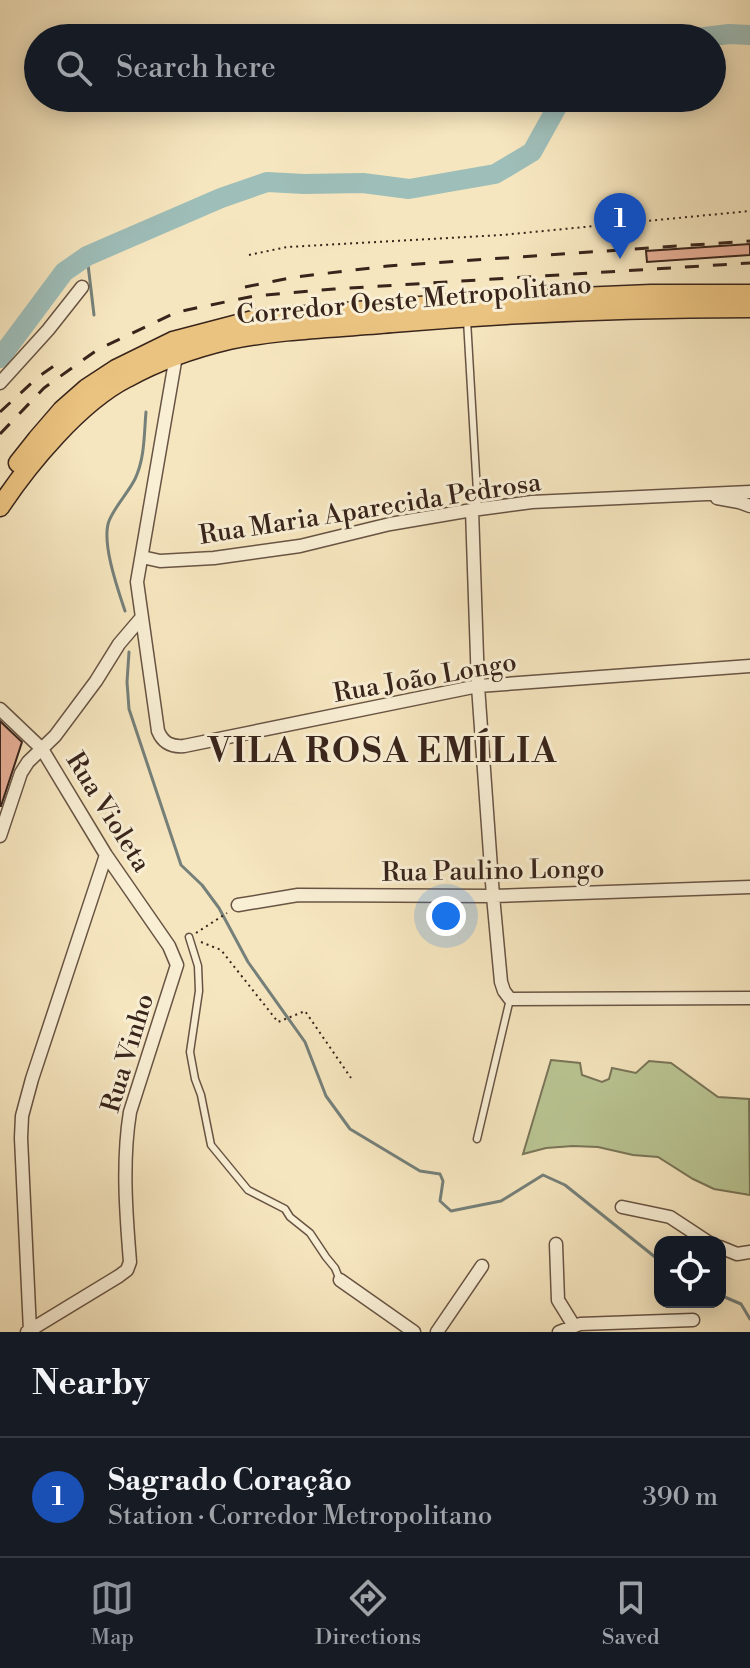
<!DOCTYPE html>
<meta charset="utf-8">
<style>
:root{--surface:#171b24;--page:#20242c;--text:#f1f3f6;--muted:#9ea1a6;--line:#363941;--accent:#8c9099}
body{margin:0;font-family:"Libre Bodoni",serif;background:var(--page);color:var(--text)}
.controls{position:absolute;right:24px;bottom:24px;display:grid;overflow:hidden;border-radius:16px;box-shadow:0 4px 20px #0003}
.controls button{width:72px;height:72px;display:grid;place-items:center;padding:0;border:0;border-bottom:2px solid var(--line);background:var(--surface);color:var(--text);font:40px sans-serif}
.you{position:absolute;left:446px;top:916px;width:28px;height:28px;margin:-20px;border:6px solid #fff;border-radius:50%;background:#1a73e8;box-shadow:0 0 0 12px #1a73e833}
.badge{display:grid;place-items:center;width:52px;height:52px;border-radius:50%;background:var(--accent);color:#fff;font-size:26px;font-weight:700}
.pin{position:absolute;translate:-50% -66px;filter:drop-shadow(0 2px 4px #0008)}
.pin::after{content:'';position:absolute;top:42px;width:28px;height:24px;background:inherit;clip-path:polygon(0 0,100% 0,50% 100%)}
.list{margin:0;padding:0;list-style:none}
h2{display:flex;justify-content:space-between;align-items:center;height:104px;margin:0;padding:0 32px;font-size:34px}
h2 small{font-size:26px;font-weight:400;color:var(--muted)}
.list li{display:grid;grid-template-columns:52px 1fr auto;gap:24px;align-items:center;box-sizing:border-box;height:120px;padding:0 32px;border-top:2px solid var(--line)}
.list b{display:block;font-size:30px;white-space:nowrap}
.list p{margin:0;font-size:26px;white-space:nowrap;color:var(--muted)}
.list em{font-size:26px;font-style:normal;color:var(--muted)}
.icon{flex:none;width:44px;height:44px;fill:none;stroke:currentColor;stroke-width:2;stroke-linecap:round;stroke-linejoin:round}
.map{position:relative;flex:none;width:750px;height:1332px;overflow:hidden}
.search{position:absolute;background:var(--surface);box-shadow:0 4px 20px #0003;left:24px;right:24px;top:24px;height:88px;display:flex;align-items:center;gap:20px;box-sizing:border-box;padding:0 28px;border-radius:44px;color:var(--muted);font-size:30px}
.sheet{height:224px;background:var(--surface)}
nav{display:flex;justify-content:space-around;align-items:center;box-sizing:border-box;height:112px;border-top:2px solid var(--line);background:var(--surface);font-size:22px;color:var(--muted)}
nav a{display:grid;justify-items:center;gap:4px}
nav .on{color:var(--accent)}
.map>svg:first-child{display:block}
</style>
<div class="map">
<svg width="750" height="1332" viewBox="0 0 750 1332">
<rect width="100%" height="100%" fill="#f6e6bf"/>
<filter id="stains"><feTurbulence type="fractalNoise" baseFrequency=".0025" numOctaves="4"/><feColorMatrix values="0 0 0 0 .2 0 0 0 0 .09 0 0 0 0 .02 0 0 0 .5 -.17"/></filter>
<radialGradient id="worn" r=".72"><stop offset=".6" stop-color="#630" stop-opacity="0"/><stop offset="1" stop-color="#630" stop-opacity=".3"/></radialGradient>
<path fill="#bac694" stroke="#797558" stroke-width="2" d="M 551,1060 L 580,1063 L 582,1075 L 602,1082 L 609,1079 L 612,1068 L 636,1073 L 649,1061 L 671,1063 L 718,1097 L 749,1099 L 750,1195 L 714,1189 L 693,1179 L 658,1157 L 633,1155 L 598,1147 L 573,1146 L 546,1148 L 523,1154 Z"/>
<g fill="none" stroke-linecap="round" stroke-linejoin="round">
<path stroke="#75807a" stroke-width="3" d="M 87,256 L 94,315
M 125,611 C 118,590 101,542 109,521 C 115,506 128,493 135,479 C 145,458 144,434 146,412
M 129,652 L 127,682 L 129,709 L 181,865 L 202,885 L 219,908 L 248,962 L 305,1042 L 326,1096 L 350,1129 L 420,1171 L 440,1174 L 443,1181 L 440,1201 L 451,1211 L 501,1201 L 543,1175 L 565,1185 L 660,1261
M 720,1295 L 741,1304 L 750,1319"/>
<path stroke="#9ebeb9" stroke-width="20" d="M 696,38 L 729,34 L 750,35
M 0,358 L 64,272 L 87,256 L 221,198 L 267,182 L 304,184 L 363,183 L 409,189 L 495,174 L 532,152 L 562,98"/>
</g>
<path fill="#e8b098" stroke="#38241b" stroke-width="2" d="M 750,244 L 750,255 L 647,262 L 646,251 Z
M 0,721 L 22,742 L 1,806 L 0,806 Z"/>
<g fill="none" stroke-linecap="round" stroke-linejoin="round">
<g stroke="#685444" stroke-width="9">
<path id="lane" d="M 467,320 L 478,509
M 189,937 L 198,966 L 199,991 L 190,1052 L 195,1079 L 201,1095 L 211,1145 L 248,1190 L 285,1209 L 290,1217 L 310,1233 L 326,1257 L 335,1268 L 340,1280
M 477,1139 L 510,999"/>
</g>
<g stroke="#685444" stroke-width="15">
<path id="street" d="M 176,356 L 137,582 L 158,731 C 163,743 171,747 184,746 L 478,686 L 750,666
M 0,383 L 48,330 L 82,287
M 717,498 L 739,502 L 750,506
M 472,510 L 478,686 L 493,896 L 501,982 L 504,991 L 510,999 L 750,998
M 142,557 L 160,561 L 214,558 L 300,546 L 390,524 L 472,510 L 532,502 L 750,492
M 0,709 L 42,749 L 106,855 L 169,946 L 177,965 L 130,1112 C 122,1161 126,1213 130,1262 L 127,1270 L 119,1276 L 27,1332
M 0,836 L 21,773 L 28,762 L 55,736 L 96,681 L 119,644 L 142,617
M 238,905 L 298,895 L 493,896 L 750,887
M 622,1207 L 670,1217 L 708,1242
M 556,1244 L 558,1300 L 574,1326
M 720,1247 L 737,1254 L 750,1252
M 340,1280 L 414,1332
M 30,1331 L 21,1138 L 22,1116 L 32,1079 L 106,855
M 437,1332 L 482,1266
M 559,1332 L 580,1324 L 693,1320"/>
</g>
<g stroke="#38241b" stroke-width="21">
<path id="primary" d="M 18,463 L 37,439 L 62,410 L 87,388 L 116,369 L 173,341 L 257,319 L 482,301 L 651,294 L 750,294
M 0,507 C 29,463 80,402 127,378 C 158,361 195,348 229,340 C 282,329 338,328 392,323 C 511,313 630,308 750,308"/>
</g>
<path stroke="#38241b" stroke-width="2" stroke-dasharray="2 4" stroke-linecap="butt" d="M 249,255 L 287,247 L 502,235 L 750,211
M 196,933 L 227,913
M 201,942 L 221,950 L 278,1022 L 305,1011 L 351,1078"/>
<use href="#lane" stroke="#f9efd5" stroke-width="6"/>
<use href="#street" stroke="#f9efd5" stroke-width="12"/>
<use href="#primary" stroke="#ebc380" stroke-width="18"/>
<path stroke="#38241b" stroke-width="3" stroke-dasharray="14 14" stroke-linecap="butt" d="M 245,287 L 295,277 L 388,266 L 750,241
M 0,412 L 38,377 L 64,359
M 0,434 L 44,388 L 97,350 L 177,312 L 254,296 L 334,289 L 750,263"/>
</g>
<g text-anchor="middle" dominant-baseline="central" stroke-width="6" stroke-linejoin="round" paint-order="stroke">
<g font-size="26" fill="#38241b" stroke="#f9efd5">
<text transform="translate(414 300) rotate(-5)">Corredor Oeste Metropolitano</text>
<text transform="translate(370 509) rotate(-9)">Rua Maria Aparecida Pedrosa</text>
<text transform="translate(425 678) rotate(-10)">Rua João Longo</text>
<text transform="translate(108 812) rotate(58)">Rua Violeta</text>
<text transform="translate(493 871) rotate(-1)">Rua Paulino Longo</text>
<text transform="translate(128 1053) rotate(-73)">Rua Vinho</text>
</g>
<g font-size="34" font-weight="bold" letter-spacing="2" fill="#38241b" stroke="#f9efd5">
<text x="383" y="752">VILA ROSA EMÍLIA</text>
</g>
</g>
<rect width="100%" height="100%" filter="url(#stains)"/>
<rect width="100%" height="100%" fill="url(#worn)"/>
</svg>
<div class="controls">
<button><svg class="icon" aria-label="locate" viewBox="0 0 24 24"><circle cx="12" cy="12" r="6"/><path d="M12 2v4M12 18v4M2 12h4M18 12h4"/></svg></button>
</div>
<div class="you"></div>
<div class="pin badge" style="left:620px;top:259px;background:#1a4fb4">1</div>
<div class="search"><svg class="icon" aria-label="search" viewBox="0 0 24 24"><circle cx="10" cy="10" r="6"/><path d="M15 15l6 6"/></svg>Search here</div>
</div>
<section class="sheet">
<h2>Nearby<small></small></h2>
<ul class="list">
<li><span class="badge" style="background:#1a4fb4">1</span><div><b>Sagrado Coração</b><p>Station · Corredor Metropolitano</p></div><em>390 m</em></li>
</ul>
</section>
<nav>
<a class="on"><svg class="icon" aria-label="map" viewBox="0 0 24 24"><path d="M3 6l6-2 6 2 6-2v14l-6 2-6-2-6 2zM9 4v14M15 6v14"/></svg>Map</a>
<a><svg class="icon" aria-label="directions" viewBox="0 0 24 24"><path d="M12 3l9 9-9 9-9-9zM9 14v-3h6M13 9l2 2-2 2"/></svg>Directions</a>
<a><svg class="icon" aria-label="saved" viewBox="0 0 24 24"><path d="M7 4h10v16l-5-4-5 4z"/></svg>Saved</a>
</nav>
